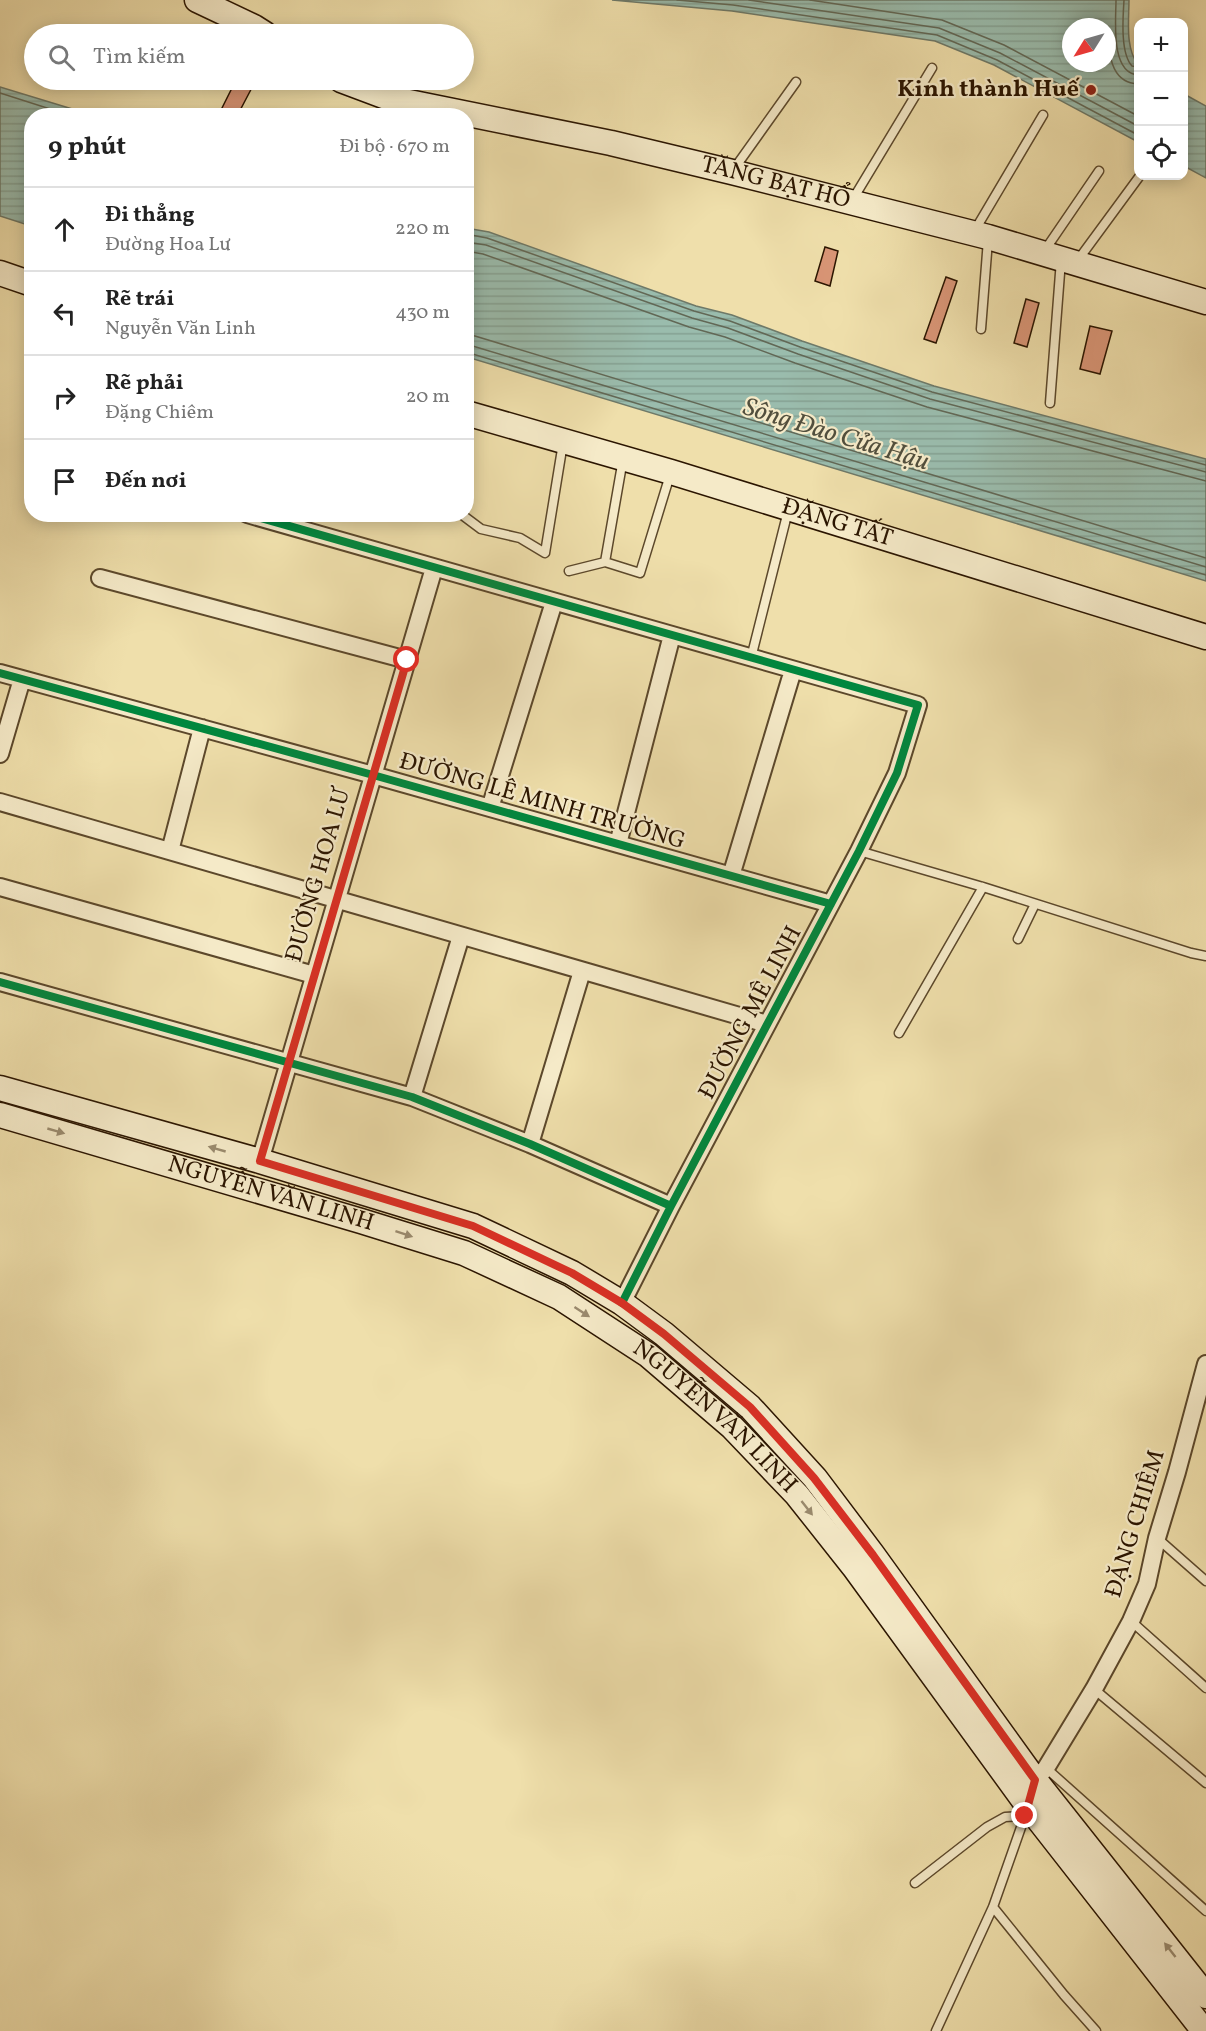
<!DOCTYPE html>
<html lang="vi">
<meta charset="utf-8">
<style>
:root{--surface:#fff;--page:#f2f2f2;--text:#222;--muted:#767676;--line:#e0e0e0}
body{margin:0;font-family:Vollkorn,serif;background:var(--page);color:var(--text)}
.controls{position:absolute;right:18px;top:18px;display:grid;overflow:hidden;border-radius:12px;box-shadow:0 3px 15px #0003}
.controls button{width:54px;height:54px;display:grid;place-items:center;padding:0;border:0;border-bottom:2px solid var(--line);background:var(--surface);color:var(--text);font:30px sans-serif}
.compass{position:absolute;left:1062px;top:18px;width:54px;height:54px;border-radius:50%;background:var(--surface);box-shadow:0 3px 15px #0003;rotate:233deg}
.stop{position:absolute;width:18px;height:18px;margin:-14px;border:4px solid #d93025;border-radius:50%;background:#fff}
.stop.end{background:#d93025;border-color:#fff;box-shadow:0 2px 6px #0008}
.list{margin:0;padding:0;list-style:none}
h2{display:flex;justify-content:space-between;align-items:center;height:78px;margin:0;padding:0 24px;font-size:26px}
h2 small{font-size:20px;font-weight:400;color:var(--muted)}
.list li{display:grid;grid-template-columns:39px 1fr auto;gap:18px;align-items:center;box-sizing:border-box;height:84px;padding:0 24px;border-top:2px solid var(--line)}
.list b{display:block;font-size:22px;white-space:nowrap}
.list p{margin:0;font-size:20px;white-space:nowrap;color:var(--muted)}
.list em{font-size:20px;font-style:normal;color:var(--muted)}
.icon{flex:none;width:33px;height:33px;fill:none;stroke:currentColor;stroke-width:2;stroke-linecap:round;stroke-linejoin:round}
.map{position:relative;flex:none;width:1206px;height:2031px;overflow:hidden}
.search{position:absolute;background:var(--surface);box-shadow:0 3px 15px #0003;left:24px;top:24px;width:450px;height:66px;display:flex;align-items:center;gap:15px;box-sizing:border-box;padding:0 21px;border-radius:33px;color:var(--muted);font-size:22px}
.panel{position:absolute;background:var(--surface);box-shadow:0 3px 15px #0003;left:24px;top:108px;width:450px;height:414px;border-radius:24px}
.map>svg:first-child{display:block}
</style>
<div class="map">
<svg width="1206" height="2031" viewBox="0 0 1206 2031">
<defs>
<pattern id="water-rules" width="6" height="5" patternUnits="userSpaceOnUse" patternTransform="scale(1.5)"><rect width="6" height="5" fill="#9abcad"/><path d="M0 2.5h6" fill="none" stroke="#85a193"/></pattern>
</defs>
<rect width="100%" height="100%" fill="#efdfab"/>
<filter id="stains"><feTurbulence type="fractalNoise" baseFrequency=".00333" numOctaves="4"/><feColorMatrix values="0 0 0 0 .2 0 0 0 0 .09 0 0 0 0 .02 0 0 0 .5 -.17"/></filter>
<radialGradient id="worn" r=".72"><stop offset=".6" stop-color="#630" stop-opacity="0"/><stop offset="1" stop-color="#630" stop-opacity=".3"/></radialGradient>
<path fill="url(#water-rules)" stroke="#6e7968" stroke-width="1.5" fill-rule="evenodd" d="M 612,0 L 1129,0 C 1129,19 1125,49 1138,64 L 1138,142 L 994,65 L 935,41 L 732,11 ZM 1071,27 L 1107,27 L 1107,63 L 1071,63 Z
M 0,87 L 92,115 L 32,116 L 31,226 L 0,216 Z
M 1184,94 L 1206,106 L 1206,178 L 1184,166 Z
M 466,228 L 489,232 L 696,306 L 732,315 L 802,341 L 934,386 L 1206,459 L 1206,581 L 467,357 Z"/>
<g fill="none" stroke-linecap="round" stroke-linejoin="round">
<path stroke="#626856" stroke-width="1.5" d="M 677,0 L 733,5 L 937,35 L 997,60 L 1138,135
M 749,0 L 939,28 L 1000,53 L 1138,126
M 810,0 L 942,20 L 1004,45 L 1138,116
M 1116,0 C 1116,20 1110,73 1138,75
M 1124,0 C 1123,17 1120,53 1132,66 L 1138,67
M 1107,38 C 1110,59 1113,83 1138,84
M 0,93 L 72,116
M 466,234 L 487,238 L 694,311 L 730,321 L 800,347 L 932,392 L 1206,465
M 466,242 L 486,245 L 692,318 L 728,328 L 798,354 L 930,399 L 1206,472
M 466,251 L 483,254 L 689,327 L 725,337 L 795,363 L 927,407 L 1206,481
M 466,335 L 475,336 L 1206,558
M 466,344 L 1206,567
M 466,352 L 1206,575"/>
</g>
<path fill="#d99576" stroke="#2b1500" stroke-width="1.5" d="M 236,80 L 256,80 L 237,116 L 218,116 Z
M 825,247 L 838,251 L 830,286 L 815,281 Z
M 946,277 L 957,281 L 936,343 L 924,339 Z
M 1026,299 L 1039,303 L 1027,347 L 1014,343 Z
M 1090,326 L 1112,331 L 1100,374 L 1080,369 Z"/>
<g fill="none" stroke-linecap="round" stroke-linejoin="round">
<g stroke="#5c482b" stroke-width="11">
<path id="lane" d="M 734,169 L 796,82
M 853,199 L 932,68
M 975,230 L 1043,115
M 1045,250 L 1099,171
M 1078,260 L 1139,177
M 981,329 L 988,240
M 1050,403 L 1061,260
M 461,514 L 481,529 L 520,538 L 545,553 L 563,443
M 605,562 L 623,459
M 569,571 L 605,562 L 640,573 L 670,475
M 751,658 L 788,511
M 859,851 L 983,887 L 1191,953 L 1206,956
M 1018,939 L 1035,904
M 899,1033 L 983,887
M 1157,1538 L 1206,1581
M 1131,1621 L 1206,1688
M 1094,1689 L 1206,1783
M 1046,1768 L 1206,1911
M 915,1883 L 987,1827 L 1005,1817 L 1025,1816 L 993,1907 L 936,2031
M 993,1907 L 1064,1995 L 1096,2031"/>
</g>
<g stroke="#5c482b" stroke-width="20">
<path id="street" d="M 247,514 L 918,705 L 897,773 L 859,851 L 671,1206 L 622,1303
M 100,578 L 407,660
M 0,673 L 373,775 L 831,904
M 0,754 L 22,679
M 0,802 L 767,1024
M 490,808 L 554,602
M 618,844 L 672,635
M 170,851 L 202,728
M 731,876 L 793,670
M 0,887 L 314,975
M 0,982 L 412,1097 L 530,1144 L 671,1206
M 412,1097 L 461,936
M 530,1144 L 582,971
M 260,1161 L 434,568
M 1033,1789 L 1035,1780 L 1046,1768 L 1094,1689 L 1131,1621 L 1147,1584 L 1157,1538 L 1177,1472 L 1206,1364"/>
</g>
<g stroke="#2b1500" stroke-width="27">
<g id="secondary">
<path d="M 197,0 L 254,27 L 265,34"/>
<path id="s1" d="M 341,80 L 389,98 L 611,143 L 732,172 L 988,237 L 1206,302"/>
<path d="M 0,273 L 32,284"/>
<path id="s2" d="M 466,413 L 671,472 L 1206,637"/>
<path d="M 0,1088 L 260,1161 L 473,1226 L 572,1273 L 622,1303 L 664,1334 L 750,1407 L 815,1478 L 873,1555 L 1035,1780 L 1206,1996"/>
<path id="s3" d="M 0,1115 L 361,1221 L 464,1253 L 559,1297 L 648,1355 L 732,1427 L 797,1495 L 854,1567 L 1028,1806 L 1204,2031"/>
</g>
</g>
<use href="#lane" stroke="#f5eac8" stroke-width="8"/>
<use href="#street" stroke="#f5eac8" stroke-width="16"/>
<use href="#secondary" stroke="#f5eac8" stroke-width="24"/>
<g stroke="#f5eac8" stroke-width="11">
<path id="cycleway" d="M 247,514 L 918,705 L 897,773 L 859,851 L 671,1206 L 622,1303
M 0,673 L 373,775 L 831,904
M 0,982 L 412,1097 L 530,1144 L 671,1206"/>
</g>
<use href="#cycleway" stroke="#00873e" stroke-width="8"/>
</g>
<defs><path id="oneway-solid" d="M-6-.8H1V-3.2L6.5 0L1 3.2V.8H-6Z" transform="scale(1.5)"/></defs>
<g fill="#9a8a6e">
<use href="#oneway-solid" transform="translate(56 1131) rotate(16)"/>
<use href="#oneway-solid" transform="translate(217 1149) rotate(-164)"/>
<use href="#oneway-solid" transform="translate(404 1234) rotate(18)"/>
<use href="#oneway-solid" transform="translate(582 1312) rotate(33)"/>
<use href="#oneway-solid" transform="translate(807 1508) rotate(52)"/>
<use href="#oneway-solid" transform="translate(1170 1950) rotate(-128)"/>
</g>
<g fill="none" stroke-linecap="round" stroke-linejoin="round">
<path stroke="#d93025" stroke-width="8" d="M 407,660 L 260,1161 L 473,1226 L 572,1273 L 622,1303 L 664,1334 L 750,1407 L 814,1478 L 873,1555 L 1035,1780 L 1025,1816"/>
</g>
<circle fill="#8f2418" stroke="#f5eac8" stroke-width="2" cx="1091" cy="90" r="6"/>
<g text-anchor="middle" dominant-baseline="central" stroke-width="4.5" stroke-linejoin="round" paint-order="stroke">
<g font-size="24" font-weight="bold" fill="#2b1500" stroke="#f5eac8" text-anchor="end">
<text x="1079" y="90">Kinh thành Huế</text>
</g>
<g font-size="24" fill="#2b1500" stroke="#f5eac8">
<text stroke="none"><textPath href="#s1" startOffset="447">TĂNG BẠT HỔ</textPath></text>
<text stroke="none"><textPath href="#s2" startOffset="387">ĐẶNG TẤT</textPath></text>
<text transform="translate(542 802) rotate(16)">ĐƯỜNG LÊ MINH TRƯỜNG</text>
<text transform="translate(319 875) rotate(-74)">ĐƯỜNG HOA LƯ</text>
<text transform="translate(751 1013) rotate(-62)">ĐƯỜNG MÊ LINH</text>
<text stroke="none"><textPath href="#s3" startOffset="282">NGUYỄN VĂN LINH</textPath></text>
<text stroke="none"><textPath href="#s3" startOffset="786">NGUYỄN VĂN LINH</textPath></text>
<text transform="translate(1136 1524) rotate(-73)">ĐẶNG CHIÊM</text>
</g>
<g font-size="26" font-style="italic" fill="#524f3d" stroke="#f5eac8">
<text transform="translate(836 435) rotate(17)">Sông Đào Cửa Hậu</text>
</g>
</g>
<rect width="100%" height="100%" filter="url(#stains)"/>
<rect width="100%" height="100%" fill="url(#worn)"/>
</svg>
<div class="controls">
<button>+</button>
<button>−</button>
<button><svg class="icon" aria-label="locate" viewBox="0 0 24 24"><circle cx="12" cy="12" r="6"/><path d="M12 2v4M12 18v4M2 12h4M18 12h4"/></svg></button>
</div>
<svg class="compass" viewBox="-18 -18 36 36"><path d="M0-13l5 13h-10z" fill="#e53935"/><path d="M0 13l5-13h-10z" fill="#767676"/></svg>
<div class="stop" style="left:407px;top:660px"></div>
<div class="stop end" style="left:1025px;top:1816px"></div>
<div class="search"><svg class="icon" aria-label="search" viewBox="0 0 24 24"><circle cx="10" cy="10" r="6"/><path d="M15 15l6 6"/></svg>Tìm kiếm</div>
<section class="panel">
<h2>9 phút<small>Đi bộ · 670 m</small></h2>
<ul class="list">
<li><svg class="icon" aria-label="ahead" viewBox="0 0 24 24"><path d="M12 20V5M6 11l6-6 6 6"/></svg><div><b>Đi thẳng</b><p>Đường Hoa Lư</p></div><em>220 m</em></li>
<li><svg class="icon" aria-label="left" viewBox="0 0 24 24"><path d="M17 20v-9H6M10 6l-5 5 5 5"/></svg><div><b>Rẽ trái</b><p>Nguyễn Văn Linh</p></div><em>430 m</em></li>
<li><svg class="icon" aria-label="right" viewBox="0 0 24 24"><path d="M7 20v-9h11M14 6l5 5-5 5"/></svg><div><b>Rẽ phải</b><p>Đặng Chiêm</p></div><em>20 m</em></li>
<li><svg class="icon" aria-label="arrive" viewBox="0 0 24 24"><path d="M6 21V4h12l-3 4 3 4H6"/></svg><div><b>Đến nơi</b></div></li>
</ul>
</section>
</div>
